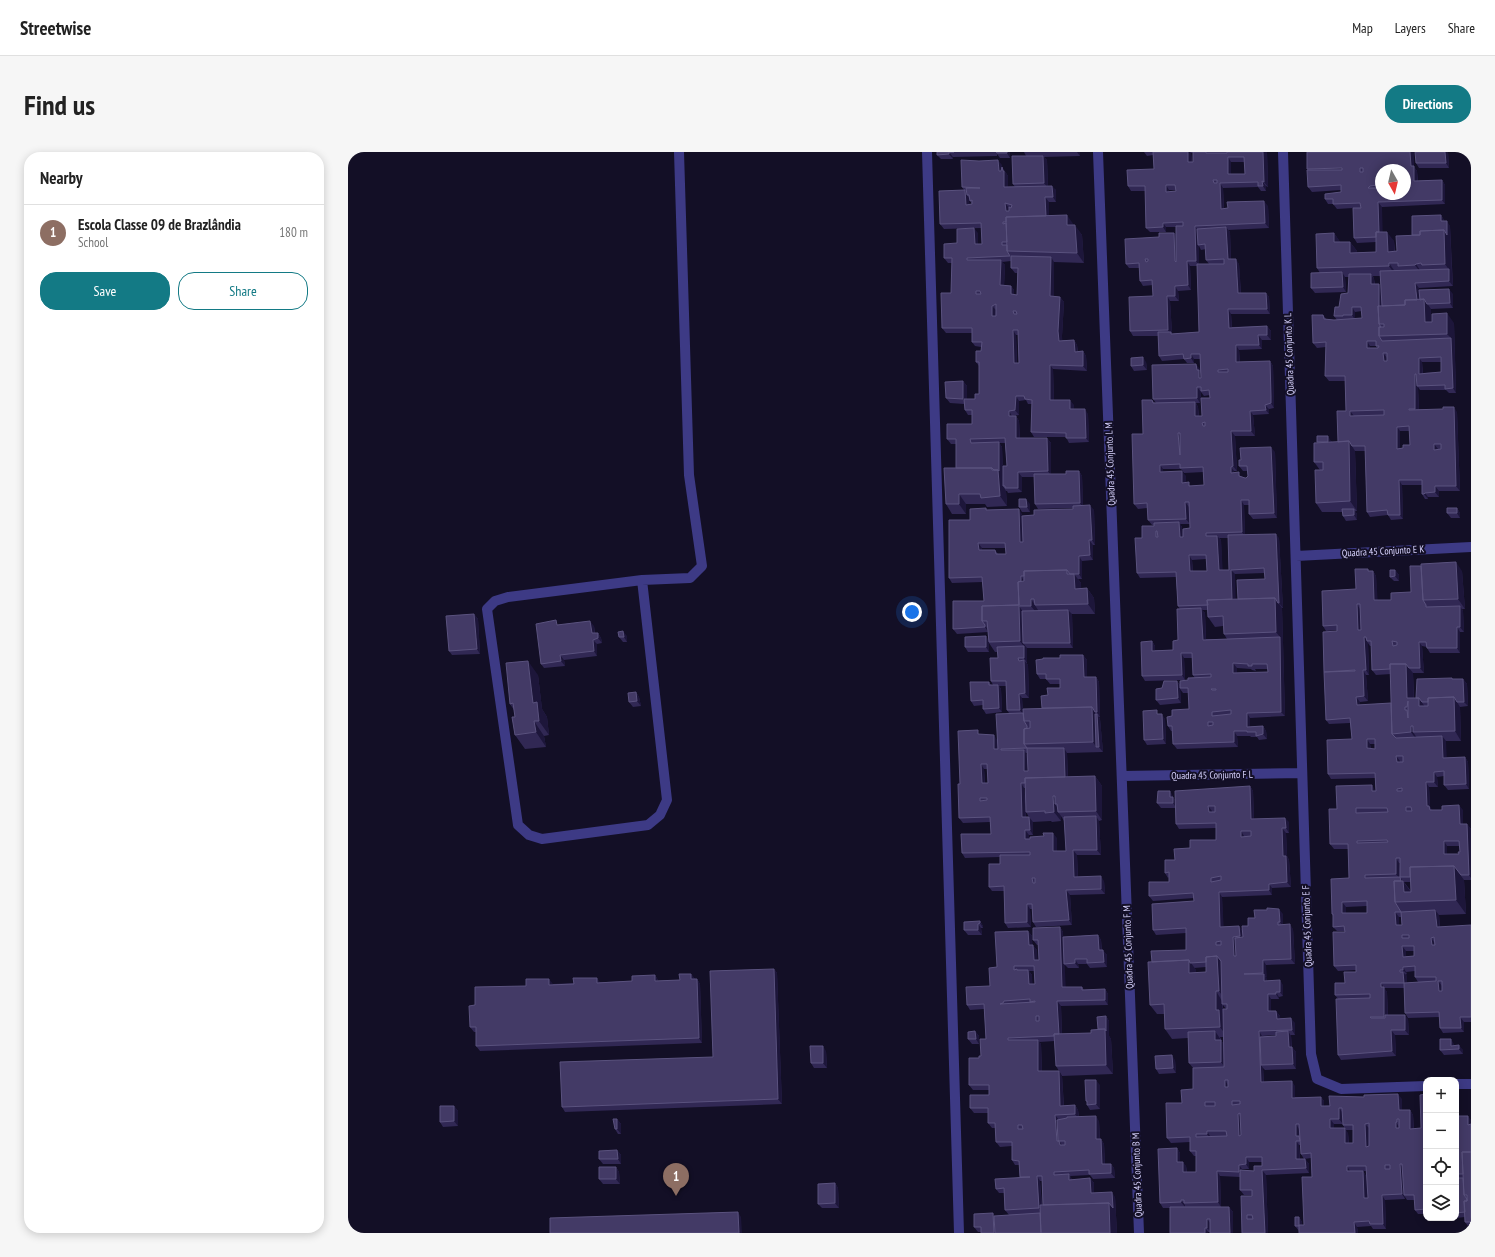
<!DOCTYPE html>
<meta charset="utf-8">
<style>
:root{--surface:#fff;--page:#f6f6f6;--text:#222;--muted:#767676;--line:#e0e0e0;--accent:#137a85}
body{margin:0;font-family:"PT Sans Narrow",sans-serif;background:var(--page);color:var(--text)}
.controls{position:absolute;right:12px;bottom:12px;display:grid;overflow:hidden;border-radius:8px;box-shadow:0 2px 10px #0003}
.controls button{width:36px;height:36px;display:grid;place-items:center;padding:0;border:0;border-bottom:1px solid var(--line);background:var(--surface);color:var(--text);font:20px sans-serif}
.compass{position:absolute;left:1027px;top:12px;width:36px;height:36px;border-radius:50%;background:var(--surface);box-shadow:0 2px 10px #0003;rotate:172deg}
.you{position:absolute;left:564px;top:460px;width:14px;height:14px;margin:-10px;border:3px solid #fff;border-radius:50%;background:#1a73e8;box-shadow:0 0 0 6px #1a73e833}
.badge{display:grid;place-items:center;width:26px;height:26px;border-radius:50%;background:var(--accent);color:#fff;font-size:13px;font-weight:700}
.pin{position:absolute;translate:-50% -33px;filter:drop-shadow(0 1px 2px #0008)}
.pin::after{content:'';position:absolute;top:21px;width:14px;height:12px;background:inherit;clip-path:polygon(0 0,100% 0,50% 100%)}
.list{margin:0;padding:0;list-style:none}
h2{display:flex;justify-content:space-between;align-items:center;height:52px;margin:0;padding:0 16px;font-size:17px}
h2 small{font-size:13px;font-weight:400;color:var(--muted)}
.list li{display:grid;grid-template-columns:26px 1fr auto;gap:12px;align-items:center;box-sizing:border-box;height:56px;padding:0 16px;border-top:1px solid var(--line)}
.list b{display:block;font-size:15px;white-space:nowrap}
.list p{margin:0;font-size:13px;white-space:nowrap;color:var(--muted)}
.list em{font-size:13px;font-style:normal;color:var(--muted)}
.actions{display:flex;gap:8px;padding:12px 16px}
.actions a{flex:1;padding:9px 0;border:1px solid var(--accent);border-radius:16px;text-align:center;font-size:14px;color:var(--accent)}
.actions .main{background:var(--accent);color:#fff}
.icon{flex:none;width:22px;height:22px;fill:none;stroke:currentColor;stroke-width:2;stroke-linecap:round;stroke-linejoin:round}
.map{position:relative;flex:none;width:1123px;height:1081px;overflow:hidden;border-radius:16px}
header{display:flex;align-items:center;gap:24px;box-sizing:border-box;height:56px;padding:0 20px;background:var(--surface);border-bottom:1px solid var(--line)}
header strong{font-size:19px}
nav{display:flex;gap:22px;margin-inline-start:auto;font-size:14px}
.intro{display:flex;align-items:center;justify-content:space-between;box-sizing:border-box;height:96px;padding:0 24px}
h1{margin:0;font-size:28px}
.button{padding:10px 18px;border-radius:16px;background:var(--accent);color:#fff;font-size:14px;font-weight:700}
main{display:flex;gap:24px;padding:0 24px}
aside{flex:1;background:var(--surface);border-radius:16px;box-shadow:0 2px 10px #0003}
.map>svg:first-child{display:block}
</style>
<header>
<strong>Streetwise</strong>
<nav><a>Map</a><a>Layers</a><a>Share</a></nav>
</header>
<div class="intro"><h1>Find us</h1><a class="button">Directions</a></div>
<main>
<aside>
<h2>Nearby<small></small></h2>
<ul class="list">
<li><span class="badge" style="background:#8d6e63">1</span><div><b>Escola Classe 09 de Brazlândia</b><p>School</p></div><em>180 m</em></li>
</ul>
<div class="actions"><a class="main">Save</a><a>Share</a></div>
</aside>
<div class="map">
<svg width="1123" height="1081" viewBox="0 0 1123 1081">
<rect width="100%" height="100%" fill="#130f26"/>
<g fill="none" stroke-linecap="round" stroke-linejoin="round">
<path stroke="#3d3a85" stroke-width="10" d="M 294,428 L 319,648 L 312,663 L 300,673 L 194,687 L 181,683 L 170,673 L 139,457 L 147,449 L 160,445 L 294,428 L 342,426 L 354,414 L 341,323 L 331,0"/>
<path stroke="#3d3a85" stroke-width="10" d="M 579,0 L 611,1081
M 750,0 L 791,1081
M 935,0 L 963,902 L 969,927 L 993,937 L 1078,934
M 948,404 L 1123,395
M 774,624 L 954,621
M 1108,932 L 1123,932"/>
</g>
<path fill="#312854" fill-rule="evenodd" d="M 589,0 L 662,0 L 662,6 L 652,6 L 649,2 L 649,4 L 605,5 L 605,7 L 593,7 L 589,3 Z
M 676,0 L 732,0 L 732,4 L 696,5 L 699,8 L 700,34 L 708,38 L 708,50 L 701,50 L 701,63 L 726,73 L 734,83 L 736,111 L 706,110 L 706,144 L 712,145 L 716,150 L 714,184 L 714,188 L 726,188 L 729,193 L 730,200 L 735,199 L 738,204 L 739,219 L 705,217 L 706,248 L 726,253 L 726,257 L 740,262 L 741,290 L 721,291 L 718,285 L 686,285 L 683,280 L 684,252 L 680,252 L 678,248 L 671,249 L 671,263 L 664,264 L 668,264 L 671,269 L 672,286 L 699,286 L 703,291 L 703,322 L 718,322 L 731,319 L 734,324 L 735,353 L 746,358 L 747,393 L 745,393 L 745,408 L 734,409 L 734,427 L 730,427 L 733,431 L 733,436 L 739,436 L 746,446 L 747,462 L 724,462 L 725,496 L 679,496 L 679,511 L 678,511 L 680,513 L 681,546 L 674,546 L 675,561 L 694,556 L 700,543 L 712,536 L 712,532 L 702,532 L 698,527 L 692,527 L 689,522 L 712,506 L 735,503 L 739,508 L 739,525 L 748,525 L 751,530 L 752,565 L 751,565 L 752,567 L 755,600 L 719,601 L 720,625 L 747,624 L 754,634 L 754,668 L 751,669 L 753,703 L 729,703 L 730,725 L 756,729 L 757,742 L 722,743 L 724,773 L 688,775 L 685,770 L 684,757 L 682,757 L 683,775 L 660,776 L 657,771 L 656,739 L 644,739 L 641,735 L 652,712 L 652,705 L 617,706 L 614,701 L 643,682 L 642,670 L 615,671 L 611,666 L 612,632 L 633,582 L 649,588 L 661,561 L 659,558 L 658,534 L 651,534 L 653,537 L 654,560 L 638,562 L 635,557 L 635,553 L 626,554 L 623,549 L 641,530 L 643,533 L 645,533 L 643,529 L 650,506 L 650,500 L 647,500 L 641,491 L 641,500 L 620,500 L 617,495 L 638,484 L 640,489 L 640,480 L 609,482 L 605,477 L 636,449 L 635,430 L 604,431 L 601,426 L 622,368 L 638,356 L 639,358 L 674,362 L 674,364 L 686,363 L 725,357 L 725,356 L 690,357 L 687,352 L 686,325 L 674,325 L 674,340 L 660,341 L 659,339 L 658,339 L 659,354 L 639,355 L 637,352 L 618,352 L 618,362 L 604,362 L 598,352 L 608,316 L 608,292 L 603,292 L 599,287 L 624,272 L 624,263 L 620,263 L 617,258 L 616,252 L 602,251 L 598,246 L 615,229 L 619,234 L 619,247 L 627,247 L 631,242 L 631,214 L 628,210 L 633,199 L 633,195 L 627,194 L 624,190 L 624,181 L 598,181 L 594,176 L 603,141 L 604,111 L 600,111 L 596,106 L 609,91 L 630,81 L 630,92 L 634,92 L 633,76 L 596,77 L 592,72 L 616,38 L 614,35 L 654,13 L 654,15 L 660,24 L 660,35 L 667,35 L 665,32 L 678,4 ZM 621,46 L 622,49 L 624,52 L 621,52 ZM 663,109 L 663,116 L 667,121 L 669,121 L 669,143 L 666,143 L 666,138 L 663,134 L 656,133 L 657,113 L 654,110 ZM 668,183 L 670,183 L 671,211 L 669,211 ZM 651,291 L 657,291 L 659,314 L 655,324 L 654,295 ZM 634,396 L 658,396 L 658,402 L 650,402 L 647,398 L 634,398 ZM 678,601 L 679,601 L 680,619 L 679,619 ZM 636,617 L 639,617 L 640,631 L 637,631 ZM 676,636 L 677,636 L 678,660 L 681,665 L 678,665 ZM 713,664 L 716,669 L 718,699 L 709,699 L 709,686 L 681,687 L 681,683 L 685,683 L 685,670 L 703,669 L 704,670 L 713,669 Z
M 796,0 L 919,0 L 920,35 L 918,34 L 918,39 L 913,39 L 910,35 L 875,36 L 876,56 L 920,54 L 921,76 L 880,78 L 882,80 L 883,107 L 891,112 L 893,141 L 918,141 L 921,145 L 922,162 L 883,162 L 884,175 L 919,174 L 923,179 L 923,188 L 914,188 L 914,197 L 891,198 L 892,210 L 922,209 L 925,214 L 926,256 L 921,257 L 921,262 L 905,263 L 907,284 L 887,284 L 889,319 L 886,319 L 886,321 L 895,325 L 898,326 L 900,324 L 899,319 L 895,319 L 891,314 L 927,300 L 929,366 L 905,367 L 901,362 L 901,353 L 896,353 L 897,383 L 931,386 L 935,456 L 934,456 L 935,490 L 937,564 L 902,566 L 902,575 L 915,574 L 918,579 L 919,587 L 911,588 L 909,585 L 903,585 L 902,584 L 889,584 L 890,595 L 829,597 L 825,592 L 825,579 L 823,579 L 820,574 L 824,564 L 841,557 L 841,541 L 835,541 L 832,537 L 833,551 L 812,553 L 808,548 L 814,536 L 829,529 L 832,533 L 840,528 L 847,526 L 845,523 L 844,506 L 836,506 L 837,528 L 797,529 L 794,524 L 804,489 L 807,494 L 807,498 L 825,498 L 830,488 L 832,457 L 830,454 L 828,425 L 792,426 L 789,421 L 794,386 L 806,374 L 806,373 L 804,373 L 800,368 L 799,356 L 790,357 L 786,352 L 795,282 L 804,248 L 807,251 L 808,251 L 805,247 L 852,217 L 852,220 L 852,207 L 846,207 L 846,211 L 839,211 L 836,207 L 814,209 L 811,204 L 810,184 L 785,184 L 782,179 L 805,144 L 805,133 L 795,134 L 792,129 L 791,116 L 781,116 L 778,112 L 811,85 L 826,81 L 828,83 L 828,75 L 818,75 L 818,80 L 802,80 L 798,76 L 797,39 L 783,39 L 780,34 L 806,17 L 805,3 L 799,4 ZM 843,1 L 845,1 L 845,10 L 844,10 ZM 883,10 L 896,10 L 897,22 L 883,22 ZM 821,38 L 828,38 L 828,39 L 821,40 ZM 851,94 L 853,98 L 858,97 L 858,108 L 861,112 L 851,112 ZM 842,114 L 849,114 L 851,180 L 824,182 L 824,181 L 822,149 L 831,149 L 830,139 L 843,138 ZM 853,240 L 856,244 L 862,243 L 862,246 L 854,264 L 851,264 L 850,255 L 848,251 L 852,251 ZM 815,317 L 833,317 L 836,321 L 856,320 L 856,333 L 843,334 L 838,331 L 838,324 L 815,320 ZM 832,372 L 842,372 L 842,376 L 835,385 L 834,375 ZM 871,386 L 880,386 L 881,418 L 874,418 L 873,388 ZM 858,407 L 859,419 L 845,419 L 844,408 ZM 917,421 L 917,427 L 890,447 L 887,447 L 887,422 ZM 854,458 L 860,458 L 860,465 L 867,475 L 875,474 L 876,482 L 879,487 L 858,487 L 857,461 ZM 889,516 L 903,517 L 904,518 L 908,519 L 907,517 L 920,517 L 920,520 L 889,521 Z
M 1100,0 L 1101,16 L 1071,16 L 1068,11 Z
M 1066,15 L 1069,19 L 1070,29 L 1094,28 L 1097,33 L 1097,52 L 1034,55 L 1034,80 L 1046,89 L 1047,99 L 1049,99 L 1064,83 L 1093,63 L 1096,68 L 1096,69 L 1102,74 L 1105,134 L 1071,136 L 1072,148 L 1105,142 L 1105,156 L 1083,157 L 1083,170 L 1106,171 L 1108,241 L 1101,241 L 1098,238 L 1072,238 L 1070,235 L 1071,258 L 1109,260 L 1112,339 L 1091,339 L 1091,345 L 1080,345 L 1080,347 L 1077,347 L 1074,342 L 1074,333 L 1054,333 L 1055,367 L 1043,368 L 1040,363 L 1022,365 L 1019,360 L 1017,299 L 1007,299 L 1009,359 L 1007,359 L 1009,362 L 1009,368 L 998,369 L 995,364 L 995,360 L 974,360 L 968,351 L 972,318 L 966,310 L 983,289 L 984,290 L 990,290 L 998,259 L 997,229 L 981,229 L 977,224 L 978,195 L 969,196 L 965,191 L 975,163 L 979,168 L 989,168 L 986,164 L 1000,141 L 1001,125 L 997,125 L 998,140 L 967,141 L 963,136 L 972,121 L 969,116 L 986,81 L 992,90 L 1002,90 L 1009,99 L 1009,101 L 1028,100 L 1028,90 L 1009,91 L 1006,86 L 1005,56 L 989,57 L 985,52 L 980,52 L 977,47 L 993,40 L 993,38 L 964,40 L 960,35 L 960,18 L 959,17 ZM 1025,124 L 1033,124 L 1033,135 L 1027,132 L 1026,127 ZM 1014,159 L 1014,166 L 1007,167 L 1007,160 ZM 1022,194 L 1028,194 L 1029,196 L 1022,196 ZM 1074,210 L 1093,210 L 1093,220 L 1075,221 ZM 1052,279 L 1061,279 L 1062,293 L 1055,296 L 1052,296 Z
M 798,210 L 799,218 L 786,219 L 783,214 Z
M 682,352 L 682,360 L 674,360 L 671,355 Z
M 1109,356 L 1112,361 L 1112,366 L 1103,366 L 1099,361 Z
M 1020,417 L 1021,419 L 1025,419 L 1028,424 L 1029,448 L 1043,448 L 1114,419 L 1117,457 L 1114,457 L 1115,459 L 1116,480 L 1112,480 L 1112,501 L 1082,501 L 1079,496 L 1079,495 L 1074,494 L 1076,521 L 1065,521 L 1066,546 L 1068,546 L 1105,527 L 1115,527 L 1119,532 L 1120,554 L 1112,555 L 1113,589 L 1098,589 L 1098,606 L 1117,605 L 1120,610 L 1121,637 L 1100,638 L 1096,633 L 1096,624 L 1089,625 L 1090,635 L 1081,635 L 1082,655 L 1084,658 L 1115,658 L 1115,672 L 1119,672 L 1123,677 L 1123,728 L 1116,728 L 1118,762 L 1091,763 L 1092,775 L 1123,774 L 1123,870 L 1116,870 L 1116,880 L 1095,881 L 1092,876 L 1091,865 L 1060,866 L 1057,861 L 1056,836 L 1036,836 L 1039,840 L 1040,863 L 1060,867 L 1061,883 L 1047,883 L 1048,904 L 993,908 L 990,903 L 990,847 L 987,843 L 997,831 L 1008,820 L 1008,818 L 990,819 L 986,814 L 997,780 L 997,779 L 989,779 L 985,775 L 985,764 L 984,762 L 1001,726 L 1000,697 L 986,697 L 982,692 L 989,657 L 1027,638 L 1028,639 L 1027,626 L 983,627 L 980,622 L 1004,587 L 1002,571 L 981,572 L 978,568 L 976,520 L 989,478 L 978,479 L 975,474 L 1008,437 ZM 1020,491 L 1022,494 L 1024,494 L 1024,518 L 1028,523 L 1043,522 L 1043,551 L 1012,553 L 1012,550 L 1020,549 L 1018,523 L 1021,523 ZM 1022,592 L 1027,592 L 1027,597 L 1023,597 ZM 1099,694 L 1112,694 L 1112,700 L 1111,702 L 1099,702 ZM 1051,711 L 1052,711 L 1052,725 L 1055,729 L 1052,725 ZM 1056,730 L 1063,730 L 1063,739 ZM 1019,754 L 1019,761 L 998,761 L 998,755 ZM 1051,765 L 1053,765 L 1054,773 L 1051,773 ZM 1058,799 L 1066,799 L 1066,804 L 1058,804 ZM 1067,819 L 1067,825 L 1070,830 L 1059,831 L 1059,824 L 1057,823 L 1059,822 L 1058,820 Z
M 1047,418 L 1051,423 L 1051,429 L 1046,429 L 1042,425 Z
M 126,462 L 130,467 L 132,502 L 104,503 L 101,499 Z
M 211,473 L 246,474 L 247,481 L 250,481 L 253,486 L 254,491 L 249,492 L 249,504 L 216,508 L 217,514 L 196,516 L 193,512 Z
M 279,484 L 279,490 L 275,490 L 271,485 Z
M 190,523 L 194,557 L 199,565 L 201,583 L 196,584 L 198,595 L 177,597 L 167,583 L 167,565 L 166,558 L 162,552 Z
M 288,540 L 291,545 L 293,554 L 285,555 L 281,550 Z
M 811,562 L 817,567 L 818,592 L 799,593 L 796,588 Z
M 902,634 L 905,639 L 906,667 L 941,670 L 941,681 L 938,681 L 939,704 L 941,708 L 943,735 L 924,736 L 924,743 L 874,745 L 875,775 L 891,774 L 895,779 L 900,774 L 907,766 L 935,762 L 935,772 L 945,777 L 947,812 L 918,813 L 918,826 L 919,829 L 935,833 L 935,844 L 931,845 L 931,847 L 923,847 L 923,859 L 928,859 L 932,864 L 932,866 L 947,871 L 947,883 L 942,883 L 943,884 L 944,895 L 948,900 L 948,917 L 917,918 L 915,916 L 916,930 L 947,934 L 947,945 L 973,945 L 976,949 L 976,954 L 1054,947 L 1054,958 L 1062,958 L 1065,963 L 1066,977 L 1073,976 L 1078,942 L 1078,1062 L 1070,1062 L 1067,1058 L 1067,1048 L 1059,1048 L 1057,1045 L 1057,1047 L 1037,1048 L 1038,1077 L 1025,1077 L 1023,1074 L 1009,1075 L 1010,1081 L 951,1081 L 951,1079 L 947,1074 L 951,1065 L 954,1070 L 954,1073 L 956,1073 L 964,1025 L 963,1006 L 956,1007 L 953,1002 L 953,993 L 951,993 L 952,1007 L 957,1007 L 961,1012 L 961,1021 L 918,1023 L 920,1081 L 894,1081 L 904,1043 L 896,1043 L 892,1038 L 892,1025 L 872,1024 L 873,1055 L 881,1055 L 885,1060 L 862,1080 L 860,1080 L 822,1056 L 815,1056 L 812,1051 L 829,996 L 832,1001 L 832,1010 L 838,1014 L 839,1020 L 848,1020 L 848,1004 L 846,1004 L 842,999 L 842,990 L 823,991 L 819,986 L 834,951 L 845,937 L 845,916 L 841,911 L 840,886 L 824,887 L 817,877 L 817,862 L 809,862 L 802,853 L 804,810 L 838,798 L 838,781 L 808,783 L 805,778 L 846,749 L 846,746 L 805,749 L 801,744 L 821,730 L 821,725 L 820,726 L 817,721 L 827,708 L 842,696 L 868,688 L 868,676 L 831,677 L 828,672 L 827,656 L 813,656 L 809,651 L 825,644 L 825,646 L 827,648 ZM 858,815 L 858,820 L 848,821 L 848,818 L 846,816 ZM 875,853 L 878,857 L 875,857 ZM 928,883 L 928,884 L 914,885 L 914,884 ZM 872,885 L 876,885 L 876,892 L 874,890 L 874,889 ZM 986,972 L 995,972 L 995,973 L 998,978 L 1005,978 L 1005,991 L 1001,991 L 1000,981 L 986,976 ZM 901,1010 L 914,1010 L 914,1014 L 906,1019 L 894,1018 L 894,1017 L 901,1017 ZM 1002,1019 L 1018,1019 L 1020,1046 L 1019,1046 L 1018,1024 L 1015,1019 Z
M 632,769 L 635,774 L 635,776 L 633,776 L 634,783 L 620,783 L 616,778 Z
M 712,775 L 715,780 L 715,785 L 750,783 L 753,788 L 754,798 L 759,803 L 759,815 L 742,816 L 739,812 L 730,812 L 731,816 L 720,816 L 716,812 L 716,810 L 717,835 L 734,835 L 736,838 L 757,837 L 760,842 L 760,853 L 713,854 L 714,882 L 743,881 L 750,877 L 758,864 L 761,869 L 761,884 L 763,887 L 765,922 L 714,924 L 708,914 L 707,889 L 691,890 L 693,892 L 694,919 L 714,924 L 716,954 L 727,953 L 730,958 L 731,965 L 751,969 L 752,987 L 753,987 L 756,992 L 757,1012 L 763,1012 L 766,1016 L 767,1026 L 745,1027 L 742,1023 L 722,1024 L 724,1028 L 742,1026 L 746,1031 L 746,1041 L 767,1045 L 769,1081 L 633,1081 L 633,1080 L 630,1080 L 626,1075 L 647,1064 L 661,1063 L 657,1058 L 656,1041 L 651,1041 L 648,1037 L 672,1025 L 671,1013 L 667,1013 L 664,1008 L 664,994 L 652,995 L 648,990 L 647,976 L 644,976 L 640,971 L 640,961 L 626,961 L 622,956 L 641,943 L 641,938 L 625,938 L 621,933 L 631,906 L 633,904 L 638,887 L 636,857 L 622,858 L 619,853 L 642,834 L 649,815 L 680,779 L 684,784 L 684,793 L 689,798 L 689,808 L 691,808 L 690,793 L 689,793 L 685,788 ZM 681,819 L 686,819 L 687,832 L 684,832 L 684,823 ZM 692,1029 L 694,1029 L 695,1053 L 694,1053 Z
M 426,817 L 429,821 L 434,952 L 217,960 L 214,955 L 365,905 Z
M 343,822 L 347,827 L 349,827 L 352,832 L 354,891 L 132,899 L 128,894 L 128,880 L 126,880 L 122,875 L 127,853 L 178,834 L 205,832 L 284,829 L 307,823 L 310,828 L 310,829 L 332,828 Z
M 627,879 L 631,884 L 631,892 L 624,892 L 620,887 Z
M 1106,892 L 1106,894 L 1115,898 L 1115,902 L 1096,903 L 1092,898 Z
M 478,899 L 479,916 L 466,916 L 463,911 Z
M 827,908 L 828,921 L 811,922 L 808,917 Z
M 752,933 L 752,957 L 742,958 L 739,953 L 739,950 L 738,949 Z
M 106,954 L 110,959 L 110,974 L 95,975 L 92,970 Z
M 1108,964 L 1123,968 L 1123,1078 L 1117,1070 L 1117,1065 L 1108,1066 Z
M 269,967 L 273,972 L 273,982 L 270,982 L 267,977 Z
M 269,998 L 273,1003 L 273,1012 L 255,1012 L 251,1007 Z
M 268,1015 L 271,1020 L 272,1032 L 255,1032 L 251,1027 Z
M 487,1031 L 490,1036 L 491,1056 L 474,1056 L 470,1052 Z"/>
<path fill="#1d163a" d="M 601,0 L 605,5 L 605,7 L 601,2 Z
M 659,0 L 662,0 L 662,6 L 659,1 Z
M 729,0 L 732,0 L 732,4 Z
M 840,0 L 842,0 L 843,1 L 844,15 L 840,10 Z
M 915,0 L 919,0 L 920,35 L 916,30 Z
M 1062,0 L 1066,0 L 1066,15 L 1069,19 L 1070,34 L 1066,29 L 1063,14 Z
M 1097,0 L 1100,0 L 1101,16 L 1098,11 Z
M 695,4 L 699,8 L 700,36 L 696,31 Z
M 880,5 L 883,10 L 883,27 L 880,22 Z
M 650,8 L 654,13 L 655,23 L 651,19 Z
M 654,15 L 660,24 L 660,40 L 656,35 Z
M 1094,28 L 1097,33 L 1097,52 L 1094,48 Z
M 914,29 L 918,34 L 918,39 L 915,34 Z
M 872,31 L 875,36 L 876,61 L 873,57 Z
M 818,33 L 821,38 L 822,45 L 818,40 Z
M 704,34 L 708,38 L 708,50 L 705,45 Z
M 617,38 L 621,43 L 619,43 L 621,46 L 622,57 L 618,53 Z
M 697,45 L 701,50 L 701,74 L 698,69 Z
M 916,49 L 920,54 L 921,76 L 917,71 Z
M 1030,50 L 1034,55 L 1035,90 L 1031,85 Z
M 657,51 L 661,56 L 661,64 L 658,59 Z
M 719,63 L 726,73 L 726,83 L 719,73 Z
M 1093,63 L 1096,68 L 1096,74 L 1093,69 Z
M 1099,69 L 1102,74 L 1104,122 L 1097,112 L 1096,78 Z
M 815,71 L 818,75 L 818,80 L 815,75 Z
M 727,73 L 734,83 L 736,111 L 729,101 Z
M 847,74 L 850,79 L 850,93 L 851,94 L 851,114 L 848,109 Z
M 878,75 L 882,80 L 883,112 L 880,107 Z
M 626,76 L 630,81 L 630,97 L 627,92 Z
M 1039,80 L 1046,89 L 1047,109 L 1040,100 Z
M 826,81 L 830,86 L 831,114 L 827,109 Z
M 986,81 L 993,91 L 986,90 Z
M 1002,90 L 1009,99 L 1009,111 L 1002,101 Z
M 703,105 L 706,110 L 706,149 L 702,144 Z
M 888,107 L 891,112 L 893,146 L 890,141 Z
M 653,108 L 657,113 L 656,138 L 652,133 Z
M 839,109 L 842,114 L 843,138 L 840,133 Z
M 1041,111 L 1048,121 L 1048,124 L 1041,114 Z
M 1068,112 L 1074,121 L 1074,123 L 1067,113 Z
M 1101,117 L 1104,122 L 1105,134 L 1101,129 Z
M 994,120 L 997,125 L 998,140 L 995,135 Z
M 1023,122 L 1026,127 L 1027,137 L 1023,132 Z
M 1067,131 L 1071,136 L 1072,157 L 1069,153 Z
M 1031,132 L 1034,137 L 1035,154 L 1031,154 Z
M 663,134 L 666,138 L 666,147 L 663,142 Z
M 827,134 L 830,139 L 831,149 L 827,144 Z
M 1101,137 L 1105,142 L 1105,156 L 1102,151 Z
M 918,141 L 921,145 L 922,162 L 919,157 Z
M 819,144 L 822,149 L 824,181 L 827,185 L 824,183 L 820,178 Z
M 712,145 L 716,150 L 714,184 L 715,193 L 711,189 L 710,179 Z
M 1076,147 L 1083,157 L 1084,180 L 1077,170 Z
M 644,154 L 648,158 L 647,169 L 644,164 Z
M 1004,155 L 1007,160 L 1007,168 L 1004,163 Z
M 880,157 L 883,162 L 884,180 L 881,176 Z
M 1099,161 L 1106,171 L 1108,241 L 1105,236 L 1103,186 L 1099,182 Z
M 919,174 L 923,179 L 923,188 L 919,183 Z
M 665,178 L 668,183 L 669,216 L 666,211 Z
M 910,183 L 914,188 L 914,197 L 911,193 Z
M 726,188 L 729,193 L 730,205 L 727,200 Z
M 1019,189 L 1022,194 L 1022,201 L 1019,196 Z
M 888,193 L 891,198 L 892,215 L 888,210 Z
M 735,199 L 738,204 L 739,219 L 735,214 Z
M 1035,201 L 1039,206 L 1040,214 L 1036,209 Z
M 843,202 L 846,207 L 846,211 L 843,206 Z
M 795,205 L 798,210 L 799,218 L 795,213 Z
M 1071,206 L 1074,210 L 1075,227 L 1071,222 Z
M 922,209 L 925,214 L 926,256 L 923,251 Z
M 848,212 L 852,217 L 852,220 L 854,223 L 855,231 L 851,226 L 849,218 Z
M 702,213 L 705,217 L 706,253 L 702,248 Z
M 1067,222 L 1070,227 L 1069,234 L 1070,235 L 1071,261 L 1067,257 Z
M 615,229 L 619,234 L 619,252 L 615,247 Z
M 849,235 L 853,240 L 852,251 L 849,246 Z
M 668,244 L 671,249 L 671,263 L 667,258 Z
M 722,248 L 726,253 L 726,262 L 722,257 Z
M 847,250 L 850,255 L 851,269 L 847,264 Z
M 917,253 L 921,257 L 921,262 L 918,258 Z
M 1106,255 L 1109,260 L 1112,339 L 1108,334 Z
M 737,257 L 740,262 L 741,290 L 738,286 Z
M 661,259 L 664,264 L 661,264 Z
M 902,259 L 905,263 L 907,284 L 903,279 Z
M 1002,259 L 1006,264 L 1006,269 L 1002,264 Z
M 668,264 L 671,269 L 672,291 L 668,286 Z
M 1049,275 L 1052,279 L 1052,302 L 1049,297 Z
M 883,279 L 887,284 L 889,319 L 885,314 Z
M 830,281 L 834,286 L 832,303 Z
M 980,284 L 983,289 L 984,300 L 981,295 Z
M 699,286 L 703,291 L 703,324 L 700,319 Z
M 1001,289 L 1007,299 L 1009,359 L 1002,349 Z
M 651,290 L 654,295 L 655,324 L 657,334 L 655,334 L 658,339 L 659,354 L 652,344 L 644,318 L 644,316 L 650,318 Z
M 1086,292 L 1090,297 L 1090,302 L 1086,298 Z
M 923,295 L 927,300 L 929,366 L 926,361 Z
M 812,313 L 815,317 L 816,325 L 812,320 Z
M 883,315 L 886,319 L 887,326 L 883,321 Z
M 731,319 L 734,324 L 735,356 L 732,351 Z
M 834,319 L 838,324 L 838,336 L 834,331 Z
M 670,320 L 674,325 L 674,340 L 670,336 Z
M 1051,328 L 1054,333 L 1055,367 L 1052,363 Z
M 1087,334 L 1091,339 L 1091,345 L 1087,340 Z
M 1077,341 L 1080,345 L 1080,347 L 1076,342 Z
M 611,342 L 618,352 L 618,362 L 611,352 Z
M 678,347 L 682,352 L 682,360 L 679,355 Z
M 893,348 L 896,353 L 897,385 L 894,380 Z
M 837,350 L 841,355 L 842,372 L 838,367 Z
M 742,353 L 746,358 L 747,393 L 744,388 Z
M 1109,356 L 1112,361 L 1112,366 L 1109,361 Z
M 671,357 L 674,362 L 675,395 L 672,390 Z
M 1006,357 L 1009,362 L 1009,368 L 1006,363 Z
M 831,370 L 834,375 L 835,390 L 832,385 Z
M 928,382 L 931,386 L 935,456 L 931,451 Z
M 869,384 L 873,388 L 875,423 L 871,418 Z
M 741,388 L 745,393 L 745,408 L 742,403 Z
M 630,391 L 634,396 L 634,403 L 631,398 Z
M 841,403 L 844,408 L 845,424 L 842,419 Z
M 731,404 L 734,409 L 734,427 L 731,422 Z
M 1108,410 L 1114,419 L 1117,457 L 1110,447 Z
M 883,418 L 887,422 L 888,457 L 884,453 Z
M 1047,418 L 1051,423 L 1051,429 L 1047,424 Z
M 1025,419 L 1028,424 L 1030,453 L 1026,448 Z
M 726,422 L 733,431 L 734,446 L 727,437 Z
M 673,424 L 676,429 L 674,454 Z
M 739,436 L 746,446 L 747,462 L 740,452 Z
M 927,446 L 934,456 L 935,490 L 937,564 L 933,560 L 932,485 L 928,480 Z
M 683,447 L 690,458 L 690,463 L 683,454 Z
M 1009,452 L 1012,457 L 1013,483 L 1010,478 Z
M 671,454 L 678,464 L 675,491 L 679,496 L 679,499 L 672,489 Z
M 1112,454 L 1115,459 L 1116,480 L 1112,475 Z
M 853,456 L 857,461 L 858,492 L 855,488 Z
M 720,458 L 724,462 L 725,496 L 722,491 Z
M 126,462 L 130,467 L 132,502 L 129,497 Z
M 242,469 L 246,474 L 247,486 L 244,481 Z
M 637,473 L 640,478 L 640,480 L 637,475 Z
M 1109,475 L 1112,480 L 1112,501 L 1109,496 Z
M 275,479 L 279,484 L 279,490 L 276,485 Z
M 250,481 L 253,486 L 254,491 L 250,486 Z
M 638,484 L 641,489 L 641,500 L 638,495 Z
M 1016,485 L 1020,489 L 1019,489 L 1020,491 L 1021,523 L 1018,518 Z
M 245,488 L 249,492 L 249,504 L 246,499 Z
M 804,489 L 807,494 L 807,503 L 804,499 Z
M 1071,490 L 1074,494 L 1076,521 L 1072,516 Z
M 676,494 L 679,499 L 679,511 L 676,506 Z
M 833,501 L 836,506 L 837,528 L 834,523 Z
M 212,503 L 216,508 L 217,514 L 213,509 Z
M 735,503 L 739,508 L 739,530 L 736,525 Z
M 676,508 L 680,513 L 681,546 L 677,541 Z
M 180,509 L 190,523 L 194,557 L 199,565 L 201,583 L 191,569 L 185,551 Z
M 885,511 L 889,516 L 889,526 L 885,521 Z
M 1058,512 L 1065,521 L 1066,556 L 1059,546 Z
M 1015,518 L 1018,523 L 1020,549 L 1016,544 Z
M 748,525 L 751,530 L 752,565 L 749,560 Z
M 1115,527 L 1119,532 L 1120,554 L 1116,550 Z
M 829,529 L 832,534 L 833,551 L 830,546 Z
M 650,533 L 653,537 L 654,560 L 651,556 Z
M 288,540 L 291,545 L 293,554 L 289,549 Z
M 671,542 L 674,546 L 675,563 L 672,558 Z
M 1008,545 L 1012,550 L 1012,558 L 1009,553 Z
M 1106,545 L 1112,555 L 1113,589 L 1107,579 Z
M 1071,546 L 1077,555 L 1071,554 Z
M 744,555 L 752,567 L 755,600 L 751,595 L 748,595 L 745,590 Z
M 899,561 L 902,566 L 902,580 L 899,575 Z
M 814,562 L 817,567 L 818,592 L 815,587 Z
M 186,569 L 196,584 L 198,595 L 188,580 Z
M 915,574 L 918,579 L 919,587 L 915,582 Z
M 1063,574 L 1067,580 L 1065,580 L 1069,586 L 1070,590 L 1063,580 Z
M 886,579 L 889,584 L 890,595 L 886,590 Z
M 646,583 L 649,588 L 650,602 L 646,597 Z
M 1094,584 L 1098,589 L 1099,611 L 1095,606 Z
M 1019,587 L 1022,592 L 1023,601 L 1019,596 Z
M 716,596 L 719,601 L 720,635 L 717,630 Z
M 676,598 L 679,603 L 679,624 L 676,619 Z
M 1048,604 L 1052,609 L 1052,615 L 1049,610 Z
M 1117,605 L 1120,610 L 1121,637 L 1118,632 Z
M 633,612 L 636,617 L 637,636 L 634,631 Z
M 1086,620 L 1089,625 L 1090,635 L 1086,630 Z
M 747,624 L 754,634 L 754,668 L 748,659 Z
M 1078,630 L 1081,635 L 1082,655 L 1085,659 L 1085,663 L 1079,654 Z
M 673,631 L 676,636 L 678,669 L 674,665 Z
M 1024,633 L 1027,638 L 1027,644 L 1024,639 Z
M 902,634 L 905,639 L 906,672 L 903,667 Z
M 822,639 L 825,644 L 825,646 L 829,650 L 828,656 L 822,645 Z
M 705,644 L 712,654 L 707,652 L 712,659 L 710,660 L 713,664 L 713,669 L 706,660 Z
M 1111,653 L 1115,658 L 1115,677 L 1112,672 Z
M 860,654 L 864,659 L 864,665 L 861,660 Z
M 748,664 L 751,669 L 753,703 L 749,698 Z
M 681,665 L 685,670 L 685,683 L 682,678 Z
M 937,666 L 941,670 L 941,681 L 938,676 Z
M 1119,672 L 1123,677 L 1123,726 L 1121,723 Z
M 934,676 L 938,681 L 939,704 L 941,708 L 943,735 L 939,730 L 935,704 Z
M 677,678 L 681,683 L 681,692 L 677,687 Z
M 893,679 L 896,684 L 897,690 L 893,685 Z
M 705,681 L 709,686 L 709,704 L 705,699 Z
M 1096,689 L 1099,694 L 1099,707 L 1096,702 Z
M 725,698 L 729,703 L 730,730 L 726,725 Z
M 1048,706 L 1051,711 L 1052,727 L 1048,722 Z
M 1106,714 L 1116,728 L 1118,762 L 1108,748 Z
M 753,724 L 756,729 L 757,742 L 753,737 Z
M 1052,725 L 1065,743 L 1053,750 Z
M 921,732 L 924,736 L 924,743 L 921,738 Z
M 718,738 L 722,743 L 724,773 L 721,768 Z
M 871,740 L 874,745 L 876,780 L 872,775 Z
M 994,750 L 998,755 L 998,766 L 994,761 Z
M 679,752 L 682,757 L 683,775 L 679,770 Z
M 931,757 L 935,762 L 935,775 L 932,770 Z
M 1087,758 L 1091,763 L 1092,780 L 1089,775 Z
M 1047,760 L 1051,765 L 1051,778 L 1048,773 Z
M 632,769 L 635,774 L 635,776 L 632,771 Z
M 630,772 L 633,776 L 634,783 L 630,778 Z
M 942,772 L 945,777 L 947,812 L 943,807 Z
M 891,774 L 895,779 L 895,789 L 892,784 Z
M 712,775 L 715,780 L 718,840 L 714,835 Z
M 680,779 L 684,784 L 685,798 L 681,793 Z
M 750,783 L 753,788 L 754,803 L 751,798 Z
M 885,785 L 888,790 L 889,809 L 886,804 Z
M 1083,786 L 1086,790 L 1087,798 L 1084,793 Z
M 685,793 L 689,798 L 690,813 L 686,808 Z
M 1054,794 L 1058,799 L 1058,809 L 1055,805 Z
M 755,798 L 759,803 L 759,815 L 756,810 Z
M 869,804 L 876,814 L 878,849 L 871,839 Z
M 727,807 L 730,812 L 731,816 L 727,811 Z
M 841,808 L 848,818 L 848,830 L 841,821 Z
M 915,808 L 918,813 L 919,826 L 915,821 Z
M 1055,815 L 1058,820 L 1059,822 L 1055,818 Z
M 426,817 L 429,821 L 434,952 L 430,947 Z
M 680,818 L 684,823 L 685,836 L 681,832 Z
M 1052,818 L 1055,823 L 1055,820 L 1059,824 L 1059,836 L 1056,831 L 1052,820 Z
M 343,822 L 347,827 L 347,832 L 343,827 Z
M 916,822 L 919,827 L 919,834 L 916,829 Z
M 307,823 L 310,828 L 311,834 L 307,829 Z
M 249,826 L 252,830 L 249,831 Z
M 201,827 L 205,832 L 205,838 L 201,833 Z
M 349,827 L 352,832 L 354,891 L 351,886 Z
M 932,828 L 935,833 L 935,844 L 932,840 Z
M 1090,829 L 1094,834 L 1094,844 L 1091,839 Z
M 1033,831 L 1039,840 L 1040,870 L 1036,865 Z
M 757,837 L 760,842 L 760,853 L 757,848 Z
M 868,839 L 874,849 L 875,863 L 879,885 L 872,875 L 868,858 Z
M 928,840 L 931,845 L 931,847 L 928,842 Z
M 920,842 L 923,847 L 923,864 L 920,859 Z
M 709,849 L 713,854 L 714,889 L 711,884 Z
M 928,859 L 932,864 L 933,871 L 929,867 Z
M 1057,863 L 1060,867 L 1061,883 L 1057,878 Z
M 758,864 L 761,869 L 761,884 L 763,887 L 765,922 L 758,913 L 757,877 Z
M 1112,865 L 1116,870 L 1116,880 L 1113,876 Z
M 943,866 L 947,871 L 947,883 L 944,878 Z
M 1043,878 L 1047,883 L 1048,904 L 1044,899 Z
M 627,879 L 631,884 L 631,892 L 628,887 Z
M 867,879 L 879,897 L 880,920 L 873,910 L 867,888 Z
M 911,879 L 914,884 L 915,913 L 913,913 L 915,916 L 916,935 L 913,930 Z
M 940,879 L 943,884 L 944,900 L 941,895 Z
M 1103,887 L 1106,892 L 1106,898 L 1103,894 Z
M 690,888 L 693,892 L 694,924 L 690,919 Z
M 1111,893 L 1115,898 L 1115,902 L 1111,897 Z
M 475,894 L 478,899 L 479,916 L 475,911 Z
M 944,895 L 948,900 L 948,917 L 945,912 Z
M 824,903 L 827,908 L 828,921 L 825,916 Z
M 711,919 L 714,924 L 716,959 L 712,954 Z
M 748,928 L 752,933 L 752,957 L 748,952 Z
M 877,928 L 880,933 L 880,940 L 877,935 Z
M 944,929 L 947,934 L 947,950 L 944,946 Z
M 1050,942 L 1054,947 L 1054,963 L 1051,958 Z
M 973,945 L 976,949 L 976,959 L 973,954 Z
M 727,953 L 730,958 L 731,967 L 727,962 Z
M 106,954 L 110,959 L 110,974 L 106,969 Z
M 991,956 L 995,961 L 995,972 L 991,967 Z
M 1062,958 L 1065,963 L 1066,982 L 1062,977 Z
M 890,962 L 894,966 L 894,988 L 891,984 Z
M 707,963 L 711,968 L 711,989 L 715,994 L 715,998 L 709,989 Z
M 748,964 L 751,969 L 752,992 L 748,987 Z
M 1120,964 L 1123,968 L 1123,977 L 1120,973 Z
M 269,967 L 273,972 L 273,982 L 269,977 Z
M 982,967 L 986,972 L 986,981 L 982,976 Z
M 1048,970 L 1051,975 L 1052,981 L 1048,976 Z
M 948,972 L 951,977 L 951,984 L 955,988 L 955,993 L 948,984 Z
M 1017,972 L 1021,976 L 1022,999 L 1018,995 Z
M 997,976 L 1000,981 L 1001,996 L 997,991 Z
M 859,979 L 862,984 L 862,986 L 859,982 Z
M 753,987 L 756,992 L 757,1017 L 754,1012 Z
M 948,989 L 951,993 L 952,1012 L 948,1007 Z
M 829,996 L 832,1001 L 832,1015 L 829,1010 Z
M 269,998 L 273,1003 L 273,1012 L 270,1007 Z
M 898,1005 L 901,1010 L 901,1017 L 898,1012 Z
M 957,1007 L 961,1012 L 961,1021 L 958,1016 Z
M 835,1010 L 838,1014 L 839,1025 L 835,1020 Z
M 763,1012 L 766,1016 L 767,1026 L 763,1021 Z
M 1052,1012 L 1056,1017 L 1056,1043 L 1057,1045 L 1057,1047 L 1054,1042 Z
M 891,1013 L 894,1017 L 894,1025 L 891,1020 Z
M 999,1014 L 1002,1019 L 999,1019 Z
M 268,1015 L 271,1020 L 272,1032 L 268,1027 Z
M 914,1018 L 918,1023 L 920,1081 L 917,1081 Z
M 869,1019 L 872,1024 L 873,1055 L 870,1050 Z
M 1015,1019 L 1018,1024 L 1020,1051 L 1016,1046 Z
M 721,1022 L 724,1027 L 721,1028 Z
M 689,1024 L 692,1029 L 694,1061 L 691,1056 Z
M 742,1026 L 746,1031 L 746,1046 L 743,1041 Z
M 487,1031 L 490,1036 L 491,1056 L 487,1051 Z
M 764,1040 L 767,1045 L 769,1081 L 762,1081 L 761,1051 Z
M 1034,1043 L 1037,1048 L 1038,1077 L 1035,1072 Z
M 833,1048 L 837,1053 L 837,1055 L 833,1050 Z
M 881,1055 L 885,1060 L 885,1081 L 882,1081 Z
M 390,1060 L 393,1065 L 394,1081 L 391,1081 Z
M 645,1061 L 648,1066 L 649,1081 L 646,1081 Z
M 951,1065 L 954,1070 L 954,1079 L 951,1074 Z
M 859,1067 L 863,1072 L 863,1080 L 859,1076 Z
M 1006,1070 L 1009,1075 L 1010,1081 L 1007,1081 Z
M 857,1076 L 860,1080 L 860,1081 L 857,1081 Z"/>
<path fill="#433a66" stroke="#5a527e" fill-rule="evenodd" d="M 589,0 L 606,0 L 601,0 L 601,2 L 589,3 Z
M 648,0 L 659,0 L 659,1 L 649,1 Z
M 805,0 L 840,0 L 840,10 L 845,10 L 845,0 L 858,0 L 858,1 L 879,1 L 879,0 L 915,0 L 916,30 L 914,29 L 915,34 L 910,34 L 910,30 L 872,31 L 873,57 L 880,56 L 879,50 L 916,49 L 917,71 L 847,74 L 848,109 L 839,109 L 840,133 L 827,134 L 827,144 L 819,144 L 820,178 L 782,179 L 781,145 L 805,144 L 804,128 L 792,129 L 791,111 L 778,112 L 777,87 L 811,85 L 811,81 L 826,81 L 827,109 L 828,110 L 828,74 L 835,74 L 835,70 L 815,71 L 815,75 L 798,76 L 797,34 L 780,34 L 779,18 L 806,17 ZM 880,5 L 896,5 L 897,22 L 880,22 ZM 865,28 L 869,28 L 869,31 L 866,31 ZM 818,33 L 827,33 L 828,39 L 818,40 ZM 797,107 L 800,107 L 800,109 L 798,110 Z
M 959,0 L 1062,0 L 1063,14 L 1066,14 L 1066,29 L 1094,28 L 1094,48 L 1030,50 L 1031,80 L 1028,80 L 1028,85 L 1006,86 L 1005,56 L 1013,56 L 1012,51 L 985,52 L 985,47 L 977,47 L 977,42 L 993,40 L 993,33 L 960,35 L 959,18 L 994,18 L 994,16 L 959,17 ZM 1012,16 L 1015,16 L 1015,20 L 1012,20 ZM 1033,18 L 1057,18 L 1057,42 L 1033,42 ZM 1030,33 L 1030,36 L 1020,36 L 1022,34 Z
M 1067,0 L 1097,0 L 1098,11 L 1068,11 Z
M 664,4 L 695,4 L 696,31 L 665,32 Z
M 613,8 L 631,9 L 650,8 L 651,19 L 653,19 L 654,15 L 655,19 L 656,19 L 656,35 L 704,34 L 705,45 L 697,45 L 698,64 L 658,65 L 658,70 L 655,70 L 655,72 L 658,71 L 659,90 L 654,90 L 654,93 L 659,93 L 659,99 L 662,104 L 619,106 L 619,108 L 653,108 L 652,133 L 663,134 L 663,142 L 669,143 L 670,116 L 663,116 L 663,104 L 703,105 L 702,144 L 712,145 L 710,179 L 711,189 L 726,188 L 727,200 L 735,199 L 735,214 L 702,213 L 702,248 L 722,248 L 722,257 L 737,257 L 738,286 L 718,286 L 718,281 L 683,280 L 684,248 L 677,247 L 676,244 L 668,244 L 667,258 L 661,259 L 661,264 L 668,264 L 668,286 L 699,286 L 700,319 L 670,320 L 670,336 L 657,336 L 657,334 L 655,334 L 655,314 L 659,314 L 657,286 L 622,287 L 623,291 L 651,290 L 651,319 L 650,318 L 646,318 L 644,316 L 608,316 L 608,287 L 599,287 L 599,272 L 624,272 L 624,258 L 617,258 L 616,247 L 627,247 L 627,242 L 631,242 L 631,210 L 628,210 L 628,199 L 633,199 L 634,190 L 624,190 L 624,176 L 594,176 L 593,141 L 603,141 L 604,106 L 596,106 L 596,92 L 609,91 L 609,77 L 626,76 L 627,92 L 634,92 L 633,71 L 592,72 L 591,39 L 617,38 L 618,53 L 624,52 L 624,48 L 622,49 L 621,43 L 619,43 L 618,36 L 632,36 L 614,35 ZM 657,51 L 664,53 L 663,56 L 661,55 L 661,59 L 658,59 ZM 628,139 L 632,139 L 633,142 L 628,142 ZM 648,152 L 648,164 L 644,164 L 644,154 ZM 665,159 L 668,159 L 669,162 L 666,162 ZM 665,178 L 670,178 L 671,211 L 666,211 Z
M 719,63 L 719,73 L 727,73 L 729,101 L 659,99 L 658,65 Z
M 1093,63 L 1093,69 L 1099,69 L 1099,83 L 1096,78 L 1072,79 L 1072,83 L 1064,83 L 1064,64 Z
M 878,75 L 880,107 L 888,107 L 890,141 L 918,141 L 919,157 L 880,157 L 881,176 L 919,174 L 919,183 L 910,183 L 911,193 L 888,193 L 888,210 L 922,209 L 923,244 L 923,251 L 917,253 L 918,258 L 902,259 L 903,279 L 883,279 L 885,314 L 883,315 L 883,321 L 891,320 L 891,324 L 897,326 L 898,326 L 900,324 L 899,314 L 891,314 L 891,308 L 893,308 L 892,296 L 923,295 L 926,361 L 901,362 L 901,348 L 893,348 L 894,380 L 858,381 L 858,384 L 869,384 L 871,418 L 881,418 L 880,383 L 928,382 L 931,451 L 930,451 L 927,446 L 890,447 L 889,428 L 917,427 L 916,416 L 883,418 L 884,447 L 859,448 L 860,453 L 830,454 L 828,420 L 789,421 L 787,386 L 794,386 L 794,374 L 806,374 L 806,371 L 831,370 L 832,385 L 835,385 L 835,377 L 842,376 L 841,350 L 837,350 L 838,367 L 800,368 L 799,351 L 786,352 L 784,282 L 795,282 L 794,248 L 804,248 L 805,251 L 847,250 L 847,264 L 854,264 L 853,246 L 862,246 L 861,238 L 853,239 L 853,235 L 849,235 L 849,246 L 805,247 L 804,213 L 848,212 L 849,218 L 851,218 L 851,226 L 853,226 L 852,202 L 843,202 L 843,206 L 836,207 L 835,202 L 811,204 L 810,180 L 823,180 L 823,182 L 851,180 L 849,112 L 876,112 L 876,107 L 858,108 L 857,92 L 850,93 L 849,77 ZM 880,217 L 880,220 L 870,220 L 870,218 ZM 857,270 L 857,274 L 855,274 L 854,271 ZM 830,281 L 832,281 L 832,303 ZM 832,312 L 832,316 L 855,315 L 856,333 L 841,334 L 841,330 L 834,331 L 834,319 L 812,320 L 812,313 ZM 808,379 L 809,379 L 810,385 L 808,385 ZM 841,403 L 858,403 L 859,419 L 842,419 Z
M 1096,78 L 1097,112 L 1074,113 L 1073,111 L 1068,112 L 1067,113 L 1050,114 L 1050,111 L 1041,111 L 1041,114 L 969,116 L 968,82 L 986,81 L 986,90 L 1002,90 L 1002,101 L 1028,100 L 1028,80 L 1039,80 L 1040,100 L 1049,99 L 1048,84 L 1072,83 L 1072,79 Z
M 1101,117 L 1101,129 L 1067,131 L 1069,148 L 1057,148 L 1057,153 L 1034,154 L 1032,119 Z
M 994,120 L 995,135 L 963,136 L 963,121 Z
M 1001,122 L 1023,122 L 1023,132 L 1031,132 L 1031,154 L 1030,154 L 1031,172 L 1033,175 L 1031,175 L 1031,184 L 1034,189 L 1103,186 L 1105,236 L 1097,237 L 1097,233 L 1069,234 L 1068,222 L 1067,222 L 1067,257 L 1061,257 L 1061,258 L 1095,257 L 1095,255 L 1106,255 L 1108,334 L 1087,334 L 1087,340 L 1077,341 L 1076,342 L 1074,342 L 1074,328 L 1051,328 L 1052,363 L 1040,363 L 1039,358 L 1019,360 L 1017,294 L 1004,294 L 1001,289 L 990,290 L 989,259 L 998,259 L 997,224 L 977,224 L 978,190 L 965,191 L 964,163 L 975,163 L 976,167 L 986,168 L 1014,166 L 1013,155 L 1004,155 L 1004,163 L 995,163 L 995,164 L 986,164 L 987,155 L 991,155 L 993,142 L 1000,141 ZM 1019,189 L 1028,189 L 1028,194 L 1031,194 L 1030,196 L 1019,196 ZM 1035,201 L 1039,201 L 1039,209 L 1036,209 ZM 1093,205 L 1093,220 L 1071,222 L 1071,206 ZM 1036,258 L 1036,263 L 1002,264 L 1002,259 ZM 1061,274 L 1062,293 L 1055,293 L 1055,296 L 1049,297 L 1049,275 ZM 1086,292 L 1093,292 L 1093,297 L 1086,298 Z
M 1101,137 L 1102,151 L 1079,152 L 1076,147 L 1072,148 L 1071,138 Z
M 1076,147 L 1077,170 L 1084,170 L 1084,162 L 1099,161 L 1099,182 L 1031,184 L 1031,175 L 1036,175 L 1036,172 L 1031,172 L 1030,154 L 1057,153 L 1057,148 Z
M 795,205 L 795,213 L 783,214 L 783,206 Z
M 615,229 L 615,247 L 598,246 L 597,230 Z
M 969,284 L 980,284 L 980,290 L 969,290 Z
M 1001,289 L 1002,349 L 968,351 L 967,318 L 975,318 L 975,310 L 966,310 L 966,291 Z
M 596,316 L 644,316 L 644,318 L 650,318 L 652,344 L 633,346 L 632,342 L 611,342 L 611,352 L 598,352 Z
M 718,319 L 731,319 L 732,351 L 687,352 L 686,322 L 718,322 Z
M 671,347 L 678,347 L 679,355 L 671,355 Z
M 742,353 L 744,388 L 741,388 L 742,403 L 731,404 L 731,422 L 722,422 L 719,418 L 676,419 L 676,424 L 673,424 L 673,429 L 670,430 L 671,453 L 634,454 L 634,469 L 637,473 L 637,475 L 605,477 L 605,449 L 636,449 L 634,425 L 601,426 L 601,368 L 622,368 L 622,357 L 638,356 L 638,358 L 671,357 L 672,390 L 675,390 L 674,364 L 686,363 L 686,358 L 725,357 L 725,354 ZM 630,391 L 657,391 L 658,402 L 648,402 L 647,398 L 631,398 Z
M 1099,356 L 1109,356 L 1109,361 L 1099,361 Z
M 994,357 L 1006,357 L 1006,363 L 995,364 Z
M 1108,410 L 1110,447 L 1075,448 L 1073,412 Z
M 1062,414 L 1073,414 L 1075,448 L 1078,453 L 1078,455 L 1112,454 L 1112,475 L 1109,475 L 1109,496 L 1079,496 L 1078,490 L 1071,490 L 1072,516 L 1061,516 L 1058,512 L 1042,512 L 1042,517 L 1024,518 L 1023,489 L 1019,489 L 1018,485 L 1016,485 L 1018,518 L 1015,518 L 1016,544 L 1008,545 L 1009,553 L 1043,551 L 1044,582 L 1048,586 L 1094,584 L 1095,606 L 1117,605 L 1118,632 L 1096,633 L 1096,619 L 1086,620 L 1086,630 L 1078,630 L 1079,654 L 1081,654 L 1082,658 L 1094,658 L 1094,654 L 1111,653 L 1112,672 L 1119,672 L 1121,723 L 1113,723 L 1106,714 L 1062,715 L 1062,725 L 1052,725 L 1052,706 L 1048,706 L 1048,722 L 1017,723 L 1017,726 L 1052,725 L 1053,729 L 1046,729 L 1047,750 L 1053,760 L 1047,760 L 1048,773 L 1054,773 L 1053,760 L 1087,758 L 1089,775 L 1123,773 L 1123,865 L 1112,865 L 1113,876 L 1092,876 L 1091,860 L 1057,861 L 1056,831 L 1088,829 L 1088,825 L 1067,825 L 1067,814 L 1055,815 L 1055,818 L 1052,818 L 1052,820 L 1055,820 L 1056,831 L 1033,831 L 1033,835 L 1036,835 L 1036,865 L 1022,865 L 1023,866 L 1037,866 L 1037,863 L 1057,863 L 1057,878 L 1043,878 L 1044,899 L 990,903 L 988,847 L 1022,846 L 1022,842 L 987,843 L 987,831 L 997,831 L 996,820 L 1008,820 L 1008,813 L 986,814 L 985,780 L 997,780 L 996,774 L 985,775 L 985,762 L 984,762 L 983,727 L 1001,726 L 1000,692 L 982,692 L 981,657 L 989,657 L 988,634 L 1024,633 L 1024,639 L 1028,639 L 1027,621 L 980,622 L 979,588 L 1004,587 L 1002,566 L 978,568 L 976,520 L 1007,519 L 1007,518 L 976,520 L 975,480 L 989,479 L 989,473 L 975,474 L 974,439 L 1008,437 L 1007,417 L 1020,417 L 1020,419 L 1025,419 L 1026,448 L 1043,448 L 1043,441 L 1063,440 ZM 1009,452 L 1012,452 L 1013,478 L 1010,478 ZM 1044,489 L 1049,490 L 1049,493 L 1045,494 ZM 1019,587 L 1027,587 L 1027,597 L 1019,596 ZM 1048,604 L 1055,604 L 1055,610 L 1049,610 ZM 1054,636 L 1054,639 L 1049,639 L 1049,637 ZM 1058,655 L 1063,655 L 1064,659 L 1058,659 ZM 1008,656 L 1039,656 L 1040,660 L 1008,661 ZM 1039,688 L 1040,690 L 1009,691 L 1009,689 ZM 1096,689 L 1111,689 L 1112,700 L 1110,700 L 1111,702 L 1096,702 ZM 1019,749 L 1019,761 L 994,761 L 994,750 ZM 1054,783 L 1061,783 L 1061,786 L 1054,786 ZM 1086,785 L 1087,793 L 1084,793 L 1083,786 ZM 1054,794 L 1066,794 L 1066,804 L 1055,805 ZM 1090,829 L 1094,829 L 1094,839 L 1091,839 Z
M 719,418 L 719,422 L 726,422 L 727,437 L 739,436 L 740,452 L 687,453 L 686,447 L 683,447 L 683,454 L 671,454 L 672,489 L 641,490 L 639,469 L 634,469 L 634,454 L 671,453 L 670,430 L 676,429 L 676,419 Z
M 1042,418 L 1047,418 L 1047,424 L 1042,425 Z
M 927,446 L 928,480 L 876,482 L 875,464 L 860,465 L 859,448 Z
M 853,456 L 855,488 L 932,485 L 933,560 L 899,561 L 899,575 L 915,574 L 915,582 L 908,584 L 908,580 L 899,580 L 899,579 L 886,579 L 886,590 L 825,592 L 824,574 L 820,574 L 819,565 L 824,564 L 824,558 L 841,557 L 840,536 L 832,536 L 832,529 L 840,528 L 840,526 L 863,525 L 863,522 L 845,523 L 844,501 L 833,501 L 834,523 L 794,524 L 793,490 L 804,489 L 804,499 L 825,498 L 825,489 L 830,488 L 829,457 ZM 885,511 L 900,512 L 900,514 L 904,514 L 904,512 L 919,512 L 920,520 L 885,521 ZM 863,537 L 868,537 L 868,538 L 864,538 ZM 883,558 L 883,562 L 864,564 L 864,560 ZM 860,570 L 865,570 L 865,573 L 860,574 Z
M 720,458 L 722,491 L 675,491 L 674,459 Z
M 126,462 L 129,497 L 101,499 L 98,464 Z
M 208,468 L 209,473 L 242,469 L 244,481 L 250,481 L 250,486 L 245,488 L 246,499 L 212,503 L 213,509 L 193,512 L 188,472 Z
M 275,479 L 276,485 L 271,485 L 270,480 Z
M 638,484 L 638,495 L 617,495 L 617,485 Z
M 676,494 L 676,506 L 670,506 L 671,509 L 676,508 L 677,541 L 671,542 L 672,558 L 659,558 L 658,529 L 643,529 L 642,506 L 650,506 L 649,495 Z
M 712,503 L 735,503 L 736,525 L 748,525 L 749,560 L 747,560 L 744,555 L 694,556 L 693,544 L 700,543 L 699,536 L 712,536 L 712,527 L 698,527 L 698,522 L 689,522 L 688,508 L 695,507 L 695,506 L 712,506 Z
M 180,509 L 185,551 L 189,550 L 191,569 L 186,569 L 188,580 L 167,583 L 164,565 L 167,565 L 165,551 L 162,552 L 158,511 Z
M 1042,512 L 1058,512 L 1059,546 L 1071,546 L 1071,554 L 1080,554 L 1080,546 L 1106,545 L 1107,579 L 1065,580 L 1065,574 L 1063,574 L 1063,580 L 1044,582 ZM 1060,549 L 1060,566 L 1059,558 L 1057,558 L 1057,555 L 1059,555 Z
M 1104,526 L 1104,527 L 1115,527 L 1116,550 L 1109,550 L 1106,545 L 1080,546 L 1080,550 L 1074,550 L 1071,546 L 1068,546 L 1069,527 Z
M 816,529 L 829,529 L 830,546 L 808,548 L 808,537 L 814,536 Z
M 622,530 L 641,530 L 641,533 L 650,533 L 651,556 L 635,557 L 635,548 L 623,549 Z
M 288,540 L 289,549 L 281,550 L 280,541 Z
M 744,555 L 745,590 L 676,592 L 676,577 L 682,576 L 682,569 L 676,569 L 675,557 Z
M 809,558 L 809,562 L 814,562 L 815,587 L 796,588 L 795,559 Z
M 675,561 L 676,569 L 679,574 L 679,576 L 676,577 L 676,592 L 679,596 L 716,596 L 717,625 L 677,626 L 677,631 L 673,631 L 674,665 L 681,665 L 682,678 L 677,678 L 677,687 L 682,687 L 682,685 L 696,684 L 695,681 L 705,681 L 705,699 L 718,699 L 716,665 L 748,664 L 749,698 L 725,698 L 726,725 L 753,724 L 753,737 L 718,738 L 721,768 L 685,770 L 684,752 L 679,752 L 679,770 L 657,771 L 656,734 L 641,735 L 641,712 L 652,712 L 652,703 L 682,703 L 682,700 L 614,701 L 613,682 L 643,682 L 642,665 L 611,666 L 610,632 L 612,632 L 610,579 L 630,578 L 630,582 L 646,583 L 646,597 L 650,597 L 648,562 ZM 679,596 L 680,619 L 676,619 L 676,598 L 653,598 L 653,597 ZM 633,612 L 639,612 L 640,631 L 634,631 ZM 632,646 L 639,646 L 639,648 L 632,649 ZM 684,726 L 687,726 L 687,731 L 685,731 Z
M 747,562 L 749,562 L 751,595 L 748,595 Z
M 747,624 L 748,659 L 710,660 L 709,652 L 707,652 L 707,644 L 705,644 L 706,660 L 697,661 L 697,659 L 678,660 L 677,626 Z
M 902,634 L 903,667 L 937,666 L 938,676 L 934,676 L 935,704 L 938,704 L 939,730 L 921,732 L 921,738 L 871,740 L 872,775 L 891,774 L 892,784 L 885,785 L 886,804 L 888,804 L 887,786 L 895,785 L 894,774 L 900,774 L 900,766 L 907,766 L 906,758 L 919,758 L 919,756 L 931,757 L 932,770 L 930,770 L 930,773 L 942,772 L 943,807 L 915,808 L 915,821 L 896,822 L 916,822 L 916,829 L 932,828 L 932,840 L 928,840 L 928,842 L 920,842 L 920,859 L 928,859 L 929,867 L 943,866 L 944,878 L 911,879 L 913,930 L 944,929 L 944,946 L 973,945 L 973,954 L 982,954 L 981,944 L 1016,945 L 1016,943 L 1050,942 L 1051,958 L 1062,958 L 1062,977 L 1073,976 L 1072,943 L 1078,942 L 1078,1057 L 1067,1058 L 1066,1043 L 1056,1043 L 1054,1012 L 1052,1012 L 1054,1042 L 1034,1043 L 1035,1072 L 1022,1072 L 1021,1069 L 1006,1070 L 1007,1081 L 951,1081 L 951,1073 L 956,1073 L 954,1025 L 964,1025 L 963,1001 L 953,1002 L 951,972 L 948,972 L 948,984 L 951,984 L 952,989 L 948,989 L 948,1007 L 957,1007 L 958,1016 L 914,1018 L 917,1081 L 894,1081 L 893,1044 L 904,1044 L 904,1038 L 892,1038 L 892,1018 L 906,1019 L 906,1014 L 914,1014 L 914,1005 L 898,1005 L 898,1012 L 891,1013 L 891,1020 L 869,1019 L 870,1050 L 836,1051 L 836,1048 L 833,1048 L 833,1050 L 812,1051 L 810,997 L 829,996 L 829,1010 L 835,1010 L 835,1020 L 848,1020 L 848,999 L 842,999 L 842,985 L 819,986 L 818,951 L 834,951 L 833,938 L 845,937 L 845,916 L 876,915 L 875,857 L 879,857 L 879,852 L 874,852 L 873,809 L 869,804 L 858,805 L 858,810 L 842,811 L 841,808 L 804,810 L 803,799 L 838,798 L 838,776 L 805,778 L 804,752 L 846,749 L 845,741 L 801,744 L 801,730 L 821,730 L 821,720 L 817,721 L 817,708 L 827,708 L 826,697 L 842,696 L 842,688 L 868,688 L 868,671 L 828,672 L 827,639 ZM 860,654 L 867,654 L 867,660 L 861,660 ZM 893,679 L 903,679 L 903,684 L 893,685 ZM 873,724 L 873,728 L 863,730 L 863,726 ZM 873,789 L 873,793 L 868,793 L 868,790 ZM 877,928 L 880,928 L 880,935 L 877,935 ZM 884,949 L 892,949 L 892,952 L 884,953 ZM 857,950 L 867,950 L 867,954 L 857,954 ZM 991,956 L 994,956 L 995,973 L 1005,973 L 1005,991 L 997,991 L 997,976 L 982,976 L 982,967 L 991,967 ZM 892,961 L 893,983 L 891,984 L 890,962 ZM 1049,967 L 1051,967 L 1051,976 L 1048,976 L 1048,970 L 1049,970 ZM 1021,971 L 1021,994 L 1018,995 L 1017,972 ZM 859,979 L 878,979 L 879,984 L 848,985 L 848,982 L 859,982 ZM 1037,1013 L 1042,1013 L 1042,1017 L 1037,1017 ZM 999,1014 L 1018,1014 L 1020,1046 L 1016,1046 L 1015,1019 L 999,1019 ZM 899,1063 L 904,1063 L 905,1067 L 899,1067 Z
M 810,639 L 822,639 L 822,645 L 825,645 L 825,651 L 809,651 Z
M 1106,714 L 1108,748 L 1047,750 L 1046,729 L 1055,729 L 1056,740 L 1063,740 L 1062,715 Z
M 632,769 L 632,771 L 630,772 L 630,778 L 616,778 L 616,770 Z
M 712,775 L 714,835 L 734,835 L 734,838 L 757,837 L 757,848 L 709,849 L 711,882 L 706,882 L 706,884 L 660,886 L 660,888 L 690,888 L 690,919 L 711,919 L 712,954 L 727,953 L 727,962 L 707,963 L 709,989 L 711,989 L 712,993 L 717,993 L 717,989 L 710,989 L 709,968 L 719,966 L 719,965 L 748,964 L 748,987 L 753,987 L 754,1012 L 763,1012 L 763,1021 L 741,1022 L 741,1018 L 706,1020 L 706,1023 L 721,1022 L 721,1028 L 742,1026 L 743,1041 L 764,1040 L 765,1056 L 761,1051 L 695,1053 L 694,1024 L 689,1024 L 691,1056 L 657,1058 L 656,1036 L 648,1037 L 647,1027 L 682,1025 L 672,1025 L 671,1009 L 664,1008 L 664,990 L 648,990 L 647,971 L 640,971 L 640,956 L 622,956 L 622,943 L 641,943 L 641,933 L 621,933 L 621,906 L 631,906 L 631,904 L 633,904 L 632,887 L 638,887 L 636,852 L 619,853 L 618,835 L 642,834 L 641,816 L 649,815 L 647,780 L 680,779 L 681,793 L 685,793 L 686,808 L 691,808 L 690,788 L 685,788 L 685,776 ZM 666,814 L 686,814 L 687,832 L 681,832 L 680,818 L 669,818 L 669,817 L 666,818 ZM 682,847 L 682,850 L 687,849 L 687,850 L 652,852 L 655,851 L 656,849 ZM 688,864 L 691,864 L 691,869 L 688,869 ZM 670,973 L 674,973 L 675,977 L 670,977 Z
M 750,783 L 751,798 L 755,798 L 756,810 L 739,811 L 739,807 L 727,807 L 727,811 L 716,812 L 715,785 Z
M 869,804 L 871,839 L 868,839 L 868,858 L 871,858 L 872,875 L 817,877 L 816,852 L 802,853 L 800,810 L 841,808 L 841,821 L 858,820 L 858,805 Z
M 426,817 L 430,947 L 214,955 L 212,910 L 365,905 L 362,819 Z
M 331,822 L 343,822 L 343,827 L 349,827 L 351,886 L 128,894 L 128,875 L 122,875 L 121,854 L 127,853 L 127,835 L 178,834 L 178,827 L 201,827 L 201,833 L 226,832 L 225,826 L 249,826 L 249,831 L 284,829 L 284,824 L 307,823 L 307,829 L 332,828 Z
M 758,864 L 758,879 L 757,877 L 750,877 L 749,865 Z
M 757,877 L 758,913 L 708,914 L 706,882 L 743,881 L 743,878 Z
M 627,879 L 628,887 L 620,887 L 620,880 Z
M 867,879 L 867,888 L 873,888 L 873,910 L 841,911 L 840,880 Z
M 940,879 L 941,895 L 944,895 L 945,912 L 913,913 L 912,885 L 928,884 L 928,880 Z
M 1092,887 L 1103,887 L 1103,894 L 1111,893 L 1111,897 L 1092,898 Z
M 462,894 L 475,894 L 475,911 L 463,911 Z
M 824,903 L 825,916 L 808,917 L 807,904 Z
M 737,928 L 748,928 L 748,952 L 739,953 L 739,949 L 738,949 Z
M 92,954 L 106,954 L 106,969 L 92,970 Z
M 1108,964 L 1120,964 L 1120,973 L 1123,972 L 1123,1000 L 1114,1000 L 1115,1022 L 1108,1022 Z
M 265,967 L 269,967 L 269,977 L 267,977 Z
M 269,998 L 270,1007 L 251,1007 L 251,999 Z
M 1114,1000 L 1123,1000 L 1123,1070 L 1117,1070 L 1116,1049 L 1119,1049 L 1119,1043 L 1116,1043 Z
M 251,1015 L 268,1015 L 268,1027 L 251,1027 Z
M 1108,1026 L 1115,1026 L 1116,1043 L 1119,1047 L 1119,1049 L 1116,1049 L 1117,1060 L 1108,1061 Z
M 487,1031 L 487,1051 L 470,1052 L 470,1032 Z
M 761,1051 L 762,1081 L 693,1081 L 692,1053 Z
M 822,1055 L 881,1055 L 882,1081 L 862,1081 L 862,1067 L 859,1067 L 859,1076 L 857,1076 L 857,1081 L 822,1081 Z
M 390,1060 L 391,1081 L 202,1081 L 202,1066 Z
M 645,1061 L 646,1081 L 633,1081 L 633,1075 L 626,1075 L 626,1062 Z
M 692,1061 L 693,1081 L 647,1081 L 646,1064 Z
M 947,1065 L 951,1065 L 951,1074 L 947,1074 Z"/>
<g text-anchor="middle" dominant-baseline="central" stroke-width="4" stroke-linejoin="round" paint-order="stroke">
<g font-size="10" fill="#d9d4ff" stroke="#130f26">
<text transform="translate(941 202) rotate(-92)">Quadra 45 Conjunto K L</text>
<text transform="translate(762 312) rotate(-92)">Quadra 45 Conjunto L M</text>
<text transform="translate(1035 399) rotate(-3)">Quadra 45 Conjunto E K</text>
<text transform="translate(864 623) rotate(-1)">Quadra 45 Conjunto F L</text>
<text transform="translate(959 774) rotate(-92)">Quadra 45 Conjunto E F</text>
<text transform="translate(780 795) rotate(-92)">Quadra 45 Conjunto F M</text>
<text transform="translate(789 1023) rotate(-92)">Quadra 45 Conjunto B M</text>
</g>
</g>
</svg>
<div class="controls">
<button>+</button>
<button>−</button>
<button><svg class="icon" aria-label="locate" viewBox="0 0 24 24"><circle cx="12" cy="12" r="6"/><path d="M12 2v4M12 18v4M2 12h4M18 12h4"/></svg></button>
<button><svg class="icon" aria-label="layers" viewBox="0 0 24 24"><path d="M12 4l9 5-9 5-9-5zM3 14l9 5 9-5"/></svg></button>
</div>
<svg class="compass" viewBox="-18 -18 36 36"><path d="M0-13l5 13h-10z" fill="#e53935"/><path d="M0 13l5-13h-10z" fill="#767676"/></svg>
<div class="you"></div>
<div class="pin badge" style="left:328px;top:1044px;background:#8d6e63">1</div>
</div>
</main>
